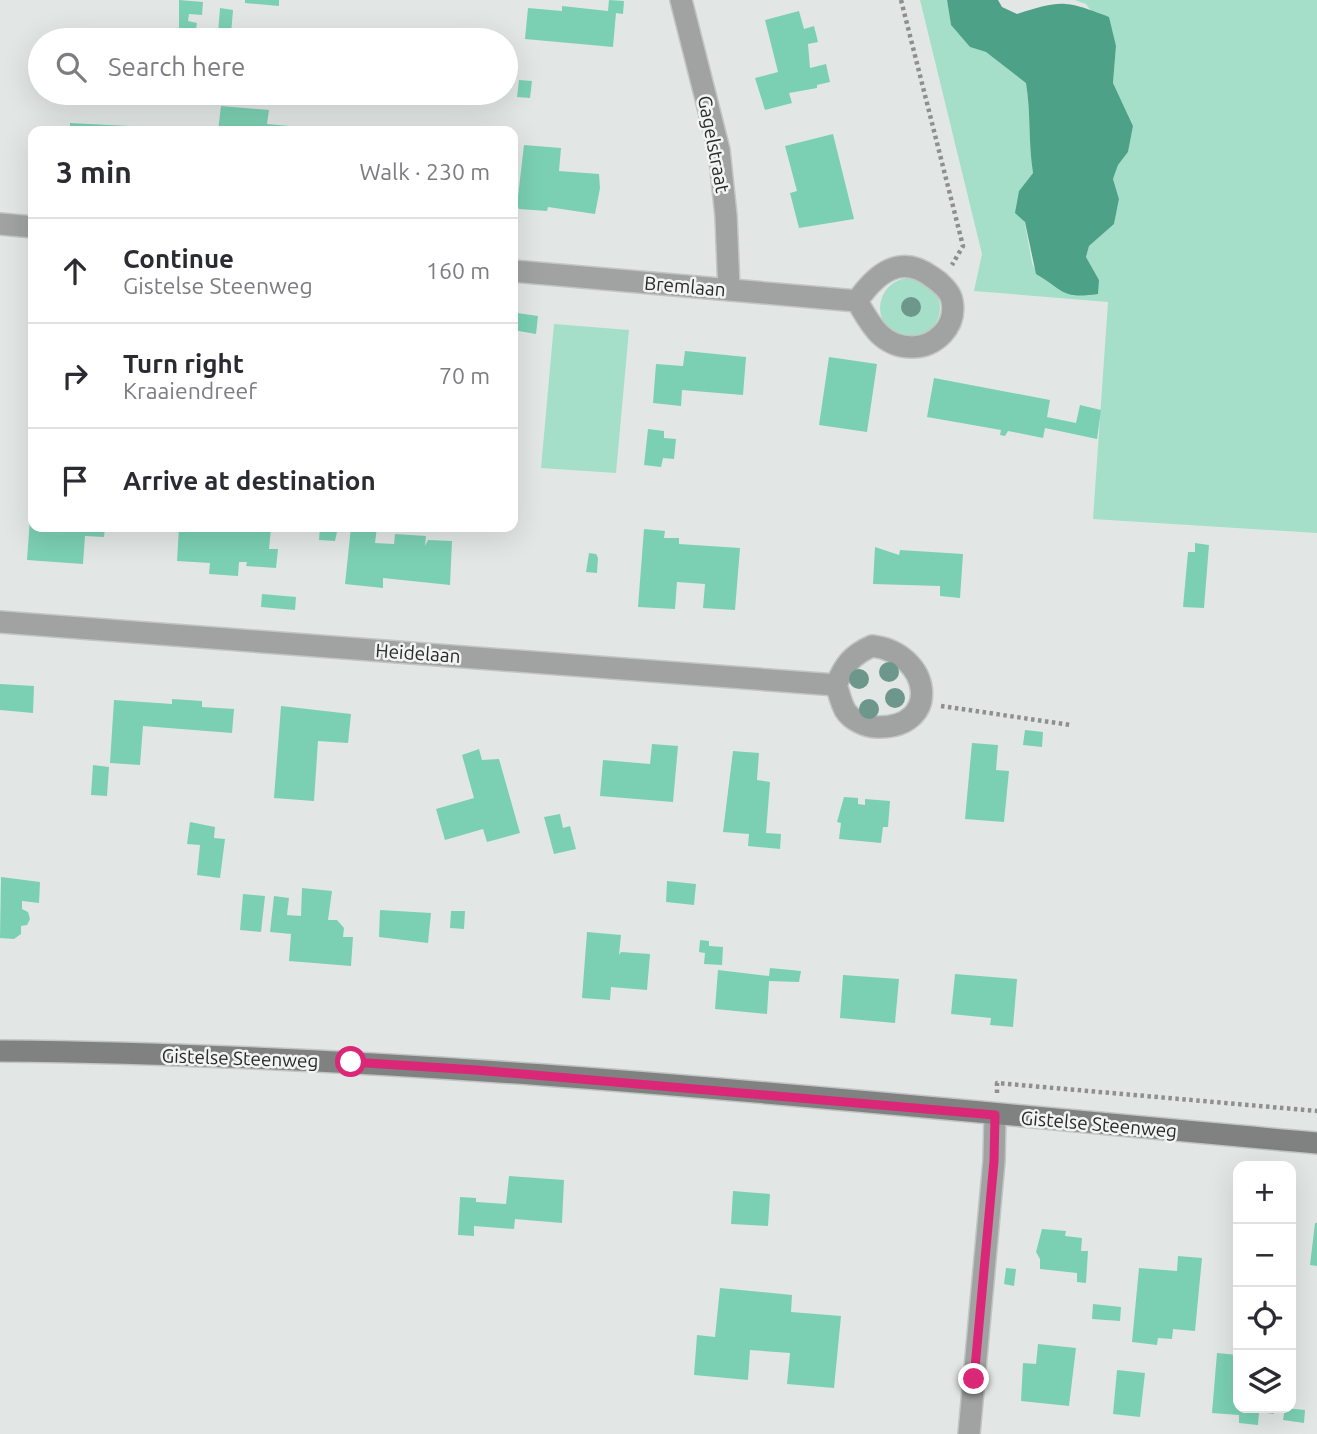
<!DOCTYPE html>
<meta charset="utf-8">
<style>
:root{--surface:#fff;--page:#f2f2f3;--text:#2b2b33;--muted:#7c7c81;--line:#e1e1e2}
body{margin:0;font-family:Ubuntu,sans-serif;background:var(--page);color:var(--text)}
.controls{position:absolute;right:21px;bottom:21px;display:grid;overflow:hidden;border-radius:14px;box-shadow:0 7px 28px #0002}
.controls button{width:63px;height:63px;display:grid;place-items:center;padding:0;border:0;border-bottom:2px solid var(--line);background:var(--surface);color:var(--text);font:35px sans-serif}
.stop{position:absolute;width:21px;height:21px;margin:-16px;border:5px solid #db2777;border-radius:50%;background:#fff}
.stop.end{background:#db2777;border-color:#fff;box-shadow:0 2px 7px #0008}
.list{margin:0;padding:0;list-style:none}
h2{display:flex;justify-content:space-between;align-items:center;height:91px;margin:0;padding:0 28px;font-size:30px}
h2 small{font-size:23px;font-weight:400;color:var(--muted)}
.list li{display:grid;grid-template-columns:46px 1fr auto;gap:21px;align-items:center;box-sizing:border-box;height:105px;padding:0 28px;border-top:2px solid var(--line)}
.list b{display:block;font-size:26px;white-space:nowrap}
.list p{margin:0;font-size:23px;white-space:nowrap;color:var(--muted)}
.list em{font-size:23px;font-style:normal;color:var(--muted)}
.icon{flex:none;width:38px;height:38px;fill:none;stroke:currentColor;stroke-width:2;stroke-linecap:round;stroke-linejoin:round}
.map{position:relative;flex:none;width:1317px;height:1434px;overflow:hidden}
.search{position:absolute;background:var(--surface);box-shadow:0 7px 28px #0002;left:28px;top:28px;width:490px;height:77px;display:flex;align-items:center;gap:18px;box-sizing:border-box;padding:0 24px;border-radius:38px;color:var(--muted);font-size:26px}
.panel{position:absolute;background:var(--surface);box-shadow:0 7px 28px #0002;left:28px;top:126px;width:490px;height:406px;border-radius:14px}
.map>svg:first-child{display:block}
</style>
<div class="map">
<svg width="1317" height="1434" viewBox="0 0 1317 1434">
<rect width="100%" height="100%" fill="#e2e7e5"/>
<path fill="#a5dfc9" d="M 920,0 L 947,0 L 951,25 L 970,47 L 986,52 L 1026,82 C 1031,113 1028,142 1033,173 L 1019,191 L 1032,263 C 1043,292 1075,282 1099,280 L 1086,257 L 1089,246 L 1114,224 L 1119,199 L 1113,179 L 1118,165 L 1128,152 L 1133,126 L 1113,83 L 1116,46 L 1086,4 L 1075,0 L 1317,0 L 1317,533 L 1093,519 L 1108,302 L 974,291 L 982,254 Z
M880 308a30 30 0 1 1 60 0a30 30 0 1 1-60 0Z
M 554,324 L 629,330 L 616,473 L 541,468 Z"/>
<path fill="#4ca186" d="M 947,0 L 998,0 L 1002,7 L 1017,14 C 1062,0 1064,0 1109,17 L 1116,46 L 1113,83 L 1133,126 L 1128,152 L 1118,165 L 1113,179 L 1119,199 L 1114,224 L 1089,246 L 1086,257 L 1099,280 L 1098,294 C 1061,299 1065,291 1036,274 L 1025,222 L 1015,213 L 1019,191 L 1033,173 C 1028,142 1031,113 1026,83 L 986,52 L 970,47 L 951,25 Z"/>
<path fill="#7bd0b3" d="M 179,0 L 203,2 L 202,15 L 189,14 L 188,21 L 197,23 L 195,35 L 179,32 Z
M 245,0 L 279,0 L 279,6 L 245,3 Z
M 609,0 L 624,1 L 623,14 L 616,13 L 613,47 L 525,39 L 528,8 L 562,11 L 562,6 L 608,11 Z
M 220,8 L 233,10 L 231,34 L 218,33 Z
M 799,11 L 804,29 L 814,26 L 818,42 L 808,44 L 810,68 L 826,64 L 830,82 L 817,85 L 817,88 L 789,93 L 792,103 L 765,110 L 755,78 L 778,72 L 765,20 Z
M 519,80 L 532,81 L 530,98 L 517,97 Z
M 221,106 L 269,110 L 267,124 L 300,127 L 300,131 L 218,131 Z
M 70,123 L 129,126 L 134,131 L 70,131 Z
M 833,134 L 854,219 L 799,228 L 790,193 L 797,191 L 785,146 Z
M 524,145 L 561,148 L 559,171 L 599,174 L 600,188 L 595,214 L 548,207 L 547,211 L 519,209 L 517,205 Z
M 517,313 L 538,316 L 536,334 L 513,330 L 513,316 Z
M 685,351 L 746,357 L 743,395 L 682,390 L 681,406 L 653,403 L 656,364 L 683,366 Z
M 829,357 L 877,364 L 867,432 L 819,425 Z
M 934,378 L 1050,400 L 1047,417 L 1076,423 L 1080,405 L 1101,410 L 1097,439 L 1045,428 L 1043,438 L 1008,431 L 1005,436 L 1000,435 L 1001,430 L 927,417 Z
M 648,429 L 664,431 L 664,438 L 676,439 L 674,459 L 663,458 L 661,467 L 644,465 Z
M 31,505 L 33,505 L 33,527 L 105,527 L 104,537 L 85,536 L 83,564 L 27,560 Z
M 179,527 L 271,527 L 269,549 L 278,549 L 276,568 L 246,566 L 247,562 L 239,562 L 238,576 L 209,574 L 210,563 L 177,561 Z
M 320,527 L 338,527 L 335,541 L 319,540 Z
M 351,527 L 377,527 L 375,543 L 394,544 L 395,534 L 426,536 L 425,546 L 428,540 L 452,541 L 450,585 L 383,578 L 383,588 L 345,584 Z
M 644,529 L 665,531 L 664,538 L 679,538 L 679,544 L 740,548 L 735,610 L 703,608 L 705,584 L 677,582 L 675,609 L 638,607 Z
M 1195,543 L 1209,545 L 1204,608 L 1183,607 L 1188,552 L 1195,552 Z
M 875,547 L 899,555 L 900,550 L 963,554 L 960,598 L 940,596 L 940,586 L 873,584 Z
M 589,553 L 596,554 L 598,558 L 597,573 L 586,572 Z
M 262,594 L 296,597 L 295,610 L 261,607 Z
M 0,684 L 34,686 L 33,713 L 0,710 Z
M 172,699 L 202,701 L 202,707 L 234,709 L 232,733 L 143,726 L 140,765 L 110,763 L 114,700 L 172,704 Z
M 281,706 L 351,714 L 348,743 L 318,741 L 314,801 L 274,798 Z
M 1025,730 L 1043,732 L 1042,747 L 1023,745 Z
M 972,743 L 998,745 L 996,770 L 1009,771 L 1004,822 L 965,819 Z
M 652,744 L 678,746 L 673,802 L 600,796 L 603,760 L 650,764 Z
M 479,749 L 482,760 L 499,759 L 520,833 L 487,842 L 483,829 L 445,840 L 436,809 L 474,798 L 462,755 Z
M 733,751 L 759,753 L 757,780 L 770,782 L 766,833 L 781,834 L 780,849 L 748,846 L 749,834 L 723,832 Z
M 93,765 L 109,767 L 107,796 L 91,795 Z
M 844,797 L 858,798 L 858,804 L 865,805 L 865,799 L 890,801 L 888,827 L 883,827 L 881,843 L 839,839 L 841,823 L 837,822 Z
M 560,814 L 563,828 L 570,826 L 576,849 L 554,854 L 544,817 Z
M 190,822 L 215,827 L 214,838 L 225,839 L 220,878 L 197,875 L 200,845 L 187,844 Z
M 1,877 L 40,882 L 39,903 L 22,901 L 22,909 L 28,912 L 30,919 L 27,925 L 21,926 L 21,934 L 14,939 L 0,938 Z
M 667,881 L 696,884 L 694,905 L 666,902 Z
M 302,888 L 332,891 L 328,920 L 337,920 L 344,928 L 343,937 L 353,937 L 351,966 L 289,961 L 291,934 L 270,932 L 274,896 L 289,898 L 287,915 L 301,916 Z
M 243,894 L 265,896 L 261,932 L 240,930 Z
M 380,910 L 431,913 L 428,943 L 379,937 Z
M 451,911 L 465,911 L 464,929 L 450,928 Z
M 587,932 L 621,935 L 619,955 L 621,952 L 650,954 L 647,990 L 611,987 L 610,1000 L 582,998 Z
M 700,940 L 709,941 L 709,946 L 723,947 L 722,965 L 704,964 L 705,953 L 699,952 Z
M 770,968 L 801,971 L 799,982 L 769,981 L 767,1014 L 715,1009 L 718,970 L 769,976 Z
M 955,974 L 1017,979 L 1013,1027 L 990,1025 L 991,1018 L 951,1014 Z
M 843,975 L 899,979 L 895,1023 L 840,1018 Z
M 509,1176 L 564,1180 L 562,1223 L 515,1219 L 514,1229 L 474,1226 L 474,1236 L 458,1235 L 460,1197 L 476,1198 L 476,1202 L 506,1204 Z
M 733,1191 L 770,1194 L 768,1226 L 731,1224 Z
M 1315,1223 L 1317,1223 L 1317,1266 L 1310,1265 Z
M 1042,1229 L 1066,1231 L 1065,1236 L 1082,1238 L 1081,1251 L 1088,1251 L 1086,1283 L 1077,1282 L 1077,1273 L 1040,1269 L 1040,1259 L 1036,1252 Z
M 1178,1256 L 1202,1258 L 1195,1331 L 1173,1329 L 1172,1339 L 1158,1338 L 1157,1345 L 1132,1342 L 1139,1268 L 1177,1271 Z
M 1006,1268 L 1016,1269 L 1014,1286 L 1004,1284 Z
M 720,1288 L 792,1295 L 791,1312 L 841,1316 L 834,1388 L 787,1384 L 790,1353 L 750,1350 L 748,1380 L 694,1375 L 697,1335 L 715,1337 Z
M 1093,1304 L 1121,1307 L 1120,1321 L 1092,1319 Z
M 1038,1344 L 1076,1348 L 1069,1406 L 1021,1401 L 1023,1363 L 1036,1364 Z
M 1217,1353 L 1238,1355 L 1238,1408 L 1274,1408 L 1274,1414 L 1259,1412 L 1258,1425 L 1239,1423 L 1239,1415 L 1212,1413 Z
M 1117,1370 L 1145,1373 L 1140,1417 L 1113,1414 Z
M 1285,1408 L 1305,1410 L 1304,1423 L 1283,1420 Z"/>
<g fill="none" stroke-linecap="round" stroke-linejoin="round">
<g stroke="#c1c5c3" stroke-width="24">
<path id="street" d="M 681,0 L 719,150 L 726,216 L 729,290
M 0,224 L 33,227
M 513,271 L 857,301 C 870,324 882,347 912,347 C 935,347 957,327 952,301 C 951,292 940,282 932,277 C 900,253 876,274 857,301
M 0,622 L 836,685
M 872,646 C 932,653 942,729 877,727 C 866,727 851,720 845,710 C 841,703 839,693 836,685 C 845,664 852,655 872,646 Z
M 969,1434 L 994,1161 L 995,1115"/>
</g>
<g stroke="#c1c5c3" stroke-width="24">
<path id="secondary" d="M 0,1051 C 440,1055 879,1104 1317,1143"/>
</g>
<path stroke="#8d908f" stroke-width="4.5" stroke-dasharray="3.5 3.5" stroke-linecap="butt" d="M 901,0 L 963,246 L 952,265
M 941,706 L 1071,725
M 997,1093 L 997,1083 L 1317,1111"/>
<use href="#street" stroke="#a1a2a2" stroke-width="21"/>
<use href="#secondary" stroke="#7f8281" stroke-width="21"/>
</g>
<g fill="#6e978c">
<circle cx="911" cy="307" r="10"/>
<circle cx="889" cy="672" r="10"/>
<circle cx="859" cy="679" r="10"/>
<circle cx="895" cy="698" r="10"/>
<circle cx="869" cy="709" r="10"/>
</g>
<g fill="none" stroke-linecap="round" stroke-linejoin="round">
<path stroke="#db2777" stroke-width="9" d="M 351,1062 L 476,1070 L 995,1115 L 994,1161 L 974,1379"/>
</g>
<g text-anchor="middle" dominant-baseline="central" stroke-width="5" stroke-linejoin="round" paint-order="stroke">
<g font-size="19" fill="#282a29" stroke="#f0f4f2">
<text transform="translate(714 144) rotate(79)">Gagelstraat</text>
<text transform="translate(685 286) rotate(5)">Bremlaan</text>
<text transform="translate(418 653) rotate(4)">Heidelaan</text>
<text transform="translate(240 1058) rotate(2)">Gistelse Steenweg</text>
<text transform="translate(1099 1124) rotate(5)">Gistelse Steenweg</text>
</g>
</g>
</svg>
<div class="controls">
<button>+</button>
<button>−</button>
<button><svg class="icon" aria-label="locate" viewBox="0 0 24 24"><circle cx="12" cy="12" r="6"/><path d="M12 2v4M12 18v4M2 12h4M18 12h4"/></svg></button>
<button><svg class="icon" aria-label="layers" viewBox="0 0 24 24"><path d="M12 4l9 5-9 5-9-5zM3 14l9 5 9-5"/></svg></button>
</div>
<div class="stop" style="left:351px;top:1062px"></div>
<div class="stop end" style="left:974px;top:1379px"></div>
<div class="search"><svg class="icon" aria-label="search" viewBox="0 0 24 24"><circle cx="10" cy="10" r="6"/><path d="M15 15l6 6"/></svg>Search here</div>
<section class="panel">
<h2>3 min<small>Walk · 230 m</small></h2>
<ul class="list">
<li><svg class="icon" aria-label="ahead" viewBox="0 0 24 24"><path d="M12 20V5M6 11l6-6 6 6"/></svg><div><b>Continue</b><p>Gistelse Steenweg</p></div><em>160 m</em></li>
<li><svg class="icon" aria-label="right" viewBox="0 0 24 24"><path d="M7 20v-9h11M14 6l5 5-5 5"/></svg><div><b>Turn right</b><p>Kraaiendreef</p></div><em>70 m</em></li>
<li><svg class="icon" aria-label="arrive" viewBox="0 0 24 24"><path d="M6 21V4h12l-3 4 3 4H6"/></svg><div><b>Arrive at destination</b></div></li>
</ul>
</section>
</div>
